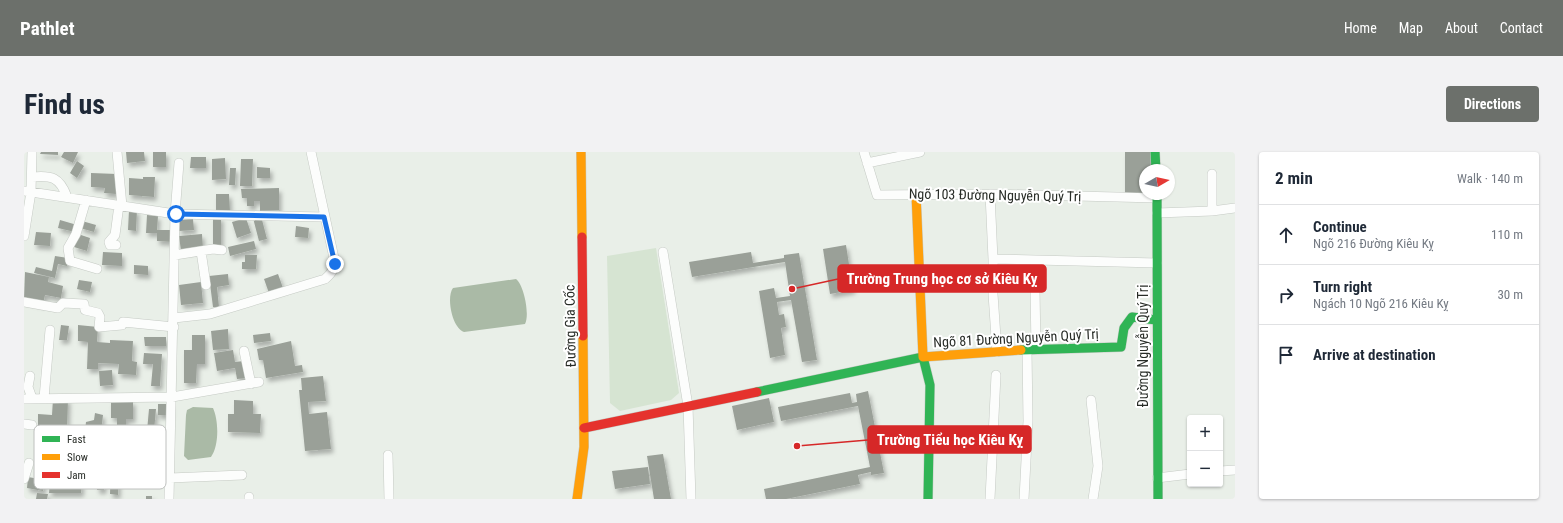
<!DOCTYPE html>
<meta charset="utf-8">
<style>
:root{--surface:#fff;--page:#f2f2f3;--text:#1f2937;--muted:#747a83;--line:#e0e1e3;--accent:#6c706b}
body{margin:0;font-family:"Roboto Condensed",sans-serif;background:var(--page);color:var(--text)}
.controls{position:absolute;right:12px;bottom:12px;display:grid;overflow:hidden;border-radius:4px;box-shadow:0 1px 3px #0004}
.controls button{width:36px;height:36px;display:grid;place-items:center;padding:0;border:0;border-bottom:1px solid var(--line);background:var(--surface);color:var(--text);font:20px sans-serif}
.compass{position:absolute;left:1115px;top:12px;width:36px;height:36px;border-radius:50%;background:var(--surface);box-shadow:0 1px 3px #0004;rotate:81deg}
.stop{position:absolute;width:12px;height:12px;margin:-9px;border:3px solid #1a73e8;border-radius:50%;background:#fff}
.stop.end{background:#1a73e8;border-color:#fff;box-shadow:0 1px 4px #0008}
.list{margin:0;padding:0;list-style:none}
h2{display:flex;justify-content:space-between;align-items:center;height:52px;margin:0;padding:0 16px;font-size:17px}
h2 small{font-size:13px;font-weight:400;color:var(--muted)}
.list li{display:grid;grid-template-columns:26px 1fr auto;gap:12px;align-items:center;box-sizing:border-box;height:60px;padding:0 16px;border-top:1px solid var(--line)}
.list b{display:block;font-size:15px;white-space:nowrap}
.list p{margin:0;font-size:13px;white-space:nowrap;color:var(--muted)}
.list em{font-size:13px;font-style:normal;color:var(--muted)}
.icon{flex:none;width:22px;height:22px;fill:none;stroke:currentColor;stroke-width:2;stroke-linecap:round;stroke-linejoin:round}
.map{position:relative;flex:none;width:1211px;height:347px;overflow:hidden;border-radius:4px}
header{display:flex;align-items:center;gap:24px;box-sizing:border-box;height:56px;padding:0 20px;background:var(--accent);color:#fff}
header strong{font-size:19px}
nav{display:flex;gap:22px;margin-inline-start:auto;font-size:14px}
.intro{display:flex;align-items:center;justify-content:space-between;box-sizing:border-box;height:96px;padding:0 24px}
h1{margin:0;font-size:28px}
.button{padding:10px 18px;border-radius:4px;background:var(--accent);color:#fff;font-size:14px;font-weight:700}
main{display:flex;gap:24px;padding:0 24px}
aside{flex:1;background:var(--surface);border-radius:4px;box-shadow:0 1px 3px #0004}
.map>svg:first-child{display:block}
</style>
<header>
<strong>Pathlet</strong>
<nav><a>Home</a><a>Map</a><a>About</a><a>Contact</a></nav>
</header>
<div class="intro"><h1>Find us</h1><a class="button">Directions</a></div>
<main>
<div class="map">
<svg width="1211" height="347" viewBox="0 0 1211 347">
<defs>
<filter id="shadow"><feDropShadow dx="2.5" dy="4" stdDeviation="2" flood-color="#0004"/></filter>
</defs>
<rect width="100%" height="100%" fill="#e9efe8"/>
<path fill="#d6e4d2" d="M 632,96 L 655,241 L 647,248 L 596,259 L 586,251 L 583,104 Z"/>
<path fill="#aabaa6" d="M 492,127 C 500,133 506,163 501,172 L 440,180 C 428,176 422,145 429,136 Z
M 169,255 L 189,256 C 195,269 195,294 187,305 L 164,308 L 160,304 L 162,263 L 163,258 Z"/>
<path fill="#9aa098" filter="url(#shadow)" d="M 17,0 L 34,0 L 34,3 L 16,2 Z
M 40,0 L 54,0 L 49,11 L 37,5 Z
M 102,0 L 120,0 L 121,9 L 103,11 Z
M 129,0 L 142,0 L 142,15 L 129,15 Z
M 1101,0 L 1126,0 L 1129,18 L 1121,18 L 1121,41 L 1101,41 Z
M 167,5 L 182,5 L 182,16 L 166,16 Z
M 201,6 L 202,27 L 188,28 L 188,7 Z
M 217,7 L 229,7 L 228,34 L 216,34 Z
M 53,9 L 60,14 L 53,26 L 46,21 Z
M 233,15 L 246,16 L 246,26 L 233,26 Z
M 206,16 L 212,16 L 211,33 L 205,33 Z
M 67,21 L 93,22 L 92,42 L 80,41 L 81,36 L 67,35 Z
M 119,25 L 131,25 L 130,45 L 105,43 L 105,26 L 119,27 Z
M 255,36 L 255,58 L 236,59 L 236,49 L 230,49 L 230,54 L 223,54 L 223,46 L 218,46 L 217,37 Z
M 192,42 L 205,42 L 206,60 L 192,60 Z
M 105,58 L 113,58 L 112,79 L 104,78 Z
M 123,63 L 134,64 L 133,78 L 150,78 L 149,90 L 133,89 L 133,81 L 122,81 Z
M 237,64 L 243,87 L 235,89 L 229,66 Z
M 189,65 L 197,65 L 197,95 L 189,95 Z
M 222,66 L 227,81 L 213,86 L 208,70 Z
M 169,67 L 170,78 L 155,79 L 155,68 Z
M 36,68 L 53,73 L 51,80 L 34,76 Z
M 58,69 L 72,73 L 70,80 L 56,76 Z
M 272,74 L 285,76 L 284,86 L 271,85 Z
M 12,80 L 27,81 L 26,94 L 10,93 Z
M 54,82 L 66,86 L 63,99 L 50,95 Z
M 178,82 L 179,97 L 157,99 L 155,84 Z
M 230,89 L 232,97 L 206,104 L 204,95 Z
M 822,93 L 829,138 L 806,142 L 799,97 Z
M 79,100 L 98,101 L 98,114 L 78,113 Z
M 727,100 L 729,111 L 760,106 L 760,103 L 775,101 L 793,208 L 778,210 L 767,148 L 753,150 L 755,163 L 760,162 L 762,175 L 757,176 L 761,203 L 746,206 L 735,139 L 750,136 L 752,146 L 766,144 L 761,110 L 668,125 L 665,110 Z
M 221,103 L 233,103 L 232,117 L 218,117 L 218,110 L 221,110 Z
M 31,104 L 44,106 L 43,114 L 34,112 L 31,126 L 10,121 L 12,115 L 28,119 Z
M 110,113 L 124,114 L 124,123 L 110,122 Z
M 1,120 L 25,125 L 24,130 L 39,134 L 37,146 L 21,143 L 19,152 L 0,148 Z
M 204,122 L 205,133 L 193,135 L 195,155 L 189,155 L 185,124 Z
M 254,122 L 259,136 L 245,141 L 240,127 Z
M 55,128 L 68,130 L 66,140 L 53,137 Z
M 177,130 L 179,151 L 157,153 L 155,133 Z
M 37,173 L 45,174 L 43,188 L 35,188 Z
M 54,173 L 74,175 L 73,190 L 86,191 L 86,188 L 109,189 L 108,209 L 113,210 L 112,223 L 94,222 L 95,212 L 74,211 L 74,217 L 63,217 L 64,190 L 54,189 Z
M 204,177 L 205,197 L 189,198 L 187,179 Z
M 246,181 L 247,189 L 230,191 L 229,183 Z
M 168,183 L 181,183 L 181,212 L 173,212 L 172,231 L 160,231 L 160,198 L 168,198 Z
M 120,185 L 142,185 L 142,194 L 121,194 Z
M 267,189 L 271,214 L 278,213 L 279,220 L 242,226 L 239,208 L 235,208 L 233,197 Z
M 209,198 L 211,210 L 220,209 L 223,226 L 213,227 L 211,216 L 193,219 L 190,201 Z
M 120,201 L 138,202 L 136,234 L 127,234 L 129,212 L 119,212 Z
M 88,218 L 89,233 L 76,234 L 75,219 Z
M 299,224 L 302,249 L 284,250 L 285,262 L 303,260 L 307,297 L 281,299 L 275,238 L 278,238 L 277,226 Z
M 844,239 L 860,321 L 847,323 L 847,320 L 834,323 L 836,332 L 762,347 L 742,347 L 740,337 L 846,315 L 834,254 L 757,269 L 754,255 L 826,241 L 828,251 L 833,250 L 832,242 Z
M 745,246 L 750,270 L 713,278 L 708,254 Z
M 29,247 L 44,247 L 43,279 L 14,278 L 14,262 L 28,263 Z
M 210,248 L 229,249 L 229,262 L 237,262 L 236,281 L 204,280 L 204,262 L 210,262 Z
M 87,249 L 109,249 L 109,267 L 102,267 L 102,277 L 93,277 L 93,266 L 87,266 Z
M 134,252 L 146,252 L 146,263 L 134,263 Z
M 125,257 L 132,257 L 130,279 L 123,279 Z
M 71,261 L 79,263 L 77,280 L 61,278 L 62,270 L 70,268 Z
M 639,302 L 647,347 L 630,347 L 623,304 Z
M 87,311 L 95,312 L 94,343 L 86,342 Z
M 73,315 L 81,315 L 80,338 L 73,338 Z
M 624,315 L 626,332 L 591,337 L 588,319 Z
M 4,325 L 21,328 L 19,339 L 3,336 Z
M 26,329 L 58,331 L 57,341 L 25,341 Z
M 13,341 L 24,342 L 23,347 L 12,347 Z
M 122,344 L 128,344 L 128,347 L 122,347 Z"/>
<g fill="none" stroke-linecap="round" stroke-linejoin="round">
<g stroke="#c5cac4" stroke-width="10">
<path id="street" d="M 93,0 L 98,54
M 840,0 L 853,43 L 966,42 L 1133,46
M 843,11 L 896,0
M 1188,22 L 1188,59
M 8,25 C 27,23 36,25 43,45
M 0,39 L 151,62 L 300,65
M 966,42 L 969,107
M 62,48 L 52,82 L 44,96 L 46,109 L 73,117
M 1133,61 L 1188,59 L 1211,56
M 0,84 L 7,40 L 8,0
M 92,93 L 86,93 L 85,90 L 91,83 L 95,53
M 177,99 L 182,133
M 639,100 L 664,254 L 667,347
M 151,103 L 189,97 L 198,98
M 1011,137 L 1012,197
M 0,150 L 34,156 L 39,151 L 60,152 L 61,158 L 74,161 L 76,165 L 75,175 L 98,173 L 99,170 L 150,175
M 150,166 L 186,162 L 301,127 C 309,120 311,116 310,106 L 287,0
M 220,199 L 227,232
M 973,200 L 969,142 L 969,107 L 1133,111
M 6,224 L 4,235 L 8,246
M 20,246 L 26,178
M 0,247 L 148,245 L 235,230
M 1067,248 L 1074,314 L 1069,347
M 0,272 L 8,273
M 364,303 L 365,347
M 1196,319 L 1211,318
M 146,326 L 218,323
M 1133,326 L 1166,322
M 0,327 L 5,311
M 225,345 L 225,347
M 145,347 L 151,62 L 155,11
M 966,347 L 972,223
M 1000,347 L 1004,269 L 1003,198"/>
</g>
<g stroke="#c5cac4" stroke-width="10">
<path id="fast" d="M 1131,0 L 1132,18
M 1133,42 L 1134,347
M 997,198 L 1097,195 L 1100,176 L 1108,165 L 1132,168
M 733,240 L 899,205 L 906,233 L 904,347"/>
</g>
<g stroke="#c5cac4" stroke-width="10">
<path id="slow" d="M 557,0 L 558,85
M 892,42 L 899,205 L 997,198
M 553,347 L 560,295 L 559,184"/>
</g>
<g stroke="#c5cac4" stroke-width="10">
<path id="jam" d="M 558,85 L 559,184
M 560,276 L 733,240"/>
</g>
<use href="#street" stroke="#fcfdfc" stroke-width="9"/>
<use href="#fast" stroke="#30b455" stroke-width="9"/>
<use href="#slow" stroke="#ff9f0a" stroke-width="9"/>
<use href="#jam" stroke="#e5322d" stroke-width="9"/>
</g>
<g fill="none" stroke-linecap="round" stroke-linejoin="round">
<path stroke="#1a73e8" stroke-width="5" d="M 152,62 L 300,65 L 311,112"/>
</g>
<g text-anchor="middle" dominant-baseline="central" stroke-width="4" stroke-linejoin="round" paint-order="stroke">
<g font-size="14" fill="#282c27" stroke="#fff">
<text transform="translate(971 43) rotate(1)">Ngõ 103 Đường Nguyễn Quý Trị</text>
<text transform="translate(546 174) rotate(-91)">Đường Gia Cốc</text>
<text transform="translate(992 186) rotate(-3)">Ngõ 81 Đường Nguyễn Quý Trị</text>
<text transform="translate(1119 194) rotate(-90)">Đường Nguyễn Quý Trị</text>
</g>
</g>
<rect x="10" y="273" width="132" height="64" rx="6" fill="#fff" stroke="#bec0be" stroke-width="1"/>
<rect x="18" y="284" width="18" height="6" fill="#30b455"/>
<rect x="18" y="302" width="18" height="6" fill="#ff9f0a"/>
<rect x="18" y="320" width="18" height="6" fill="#e5322d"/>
<g font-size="11" fill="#282c27">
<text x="43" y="291">Fast</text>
<text x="43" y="309">Slow</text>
<text x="43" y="327">Jam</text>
</g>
<path fill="none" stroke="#d62828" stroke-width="1.5" d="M768 137L814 127M773 294L844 288"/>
<g fill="#d62828" stroke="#fff" stroke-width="1.5">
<circle cx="768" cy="137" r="4"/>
<circle cx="773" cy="294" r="4"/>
</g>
<g fill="#d62828" stroke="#d62828" stroke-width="1.5">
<rect x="814" y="113" width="208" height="27" rx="4"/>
<rect x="844" y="274" width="163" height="27" rx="4"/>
</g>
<g font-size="15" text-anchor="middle" font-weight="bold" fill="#fff">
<text x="918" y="132">Trường Trung học cơ sở Kiêu Kỵ</text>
<text x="926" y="293">Trường Tiểu học Kiêu Kỵ</text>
</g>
</svg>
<div class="controls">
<button>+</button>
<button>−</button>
</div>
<svg class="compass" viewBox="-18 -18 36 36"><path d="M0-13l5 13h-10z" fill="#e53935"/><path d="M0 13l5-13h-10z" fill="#747a83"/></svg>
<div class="stop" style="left:152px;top:62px"></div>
<div class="stop end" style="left:311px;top:112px"></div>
</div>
<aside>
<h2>2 min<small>Walk · 140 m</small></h2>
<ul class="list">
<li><svg class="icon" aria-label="ahead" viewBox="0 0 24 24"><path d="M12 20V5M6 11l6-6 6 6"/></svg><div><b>Continue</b><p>Ngõ 216 Đường Kiêu Kỵ</p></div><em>110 m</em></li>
<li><svg class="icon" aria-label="right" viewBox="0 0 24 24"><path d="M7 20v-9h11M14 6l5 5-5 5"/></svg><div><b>Turn right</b><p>Ngách 10 Ngõ 216 Kiêu Kỵ</p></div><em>30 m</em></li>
<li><svg class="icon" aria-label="arrive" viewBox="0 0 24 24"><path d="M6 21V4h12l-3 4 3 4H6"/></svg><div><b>Arrive at destination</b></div></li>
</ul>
</aside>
</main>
